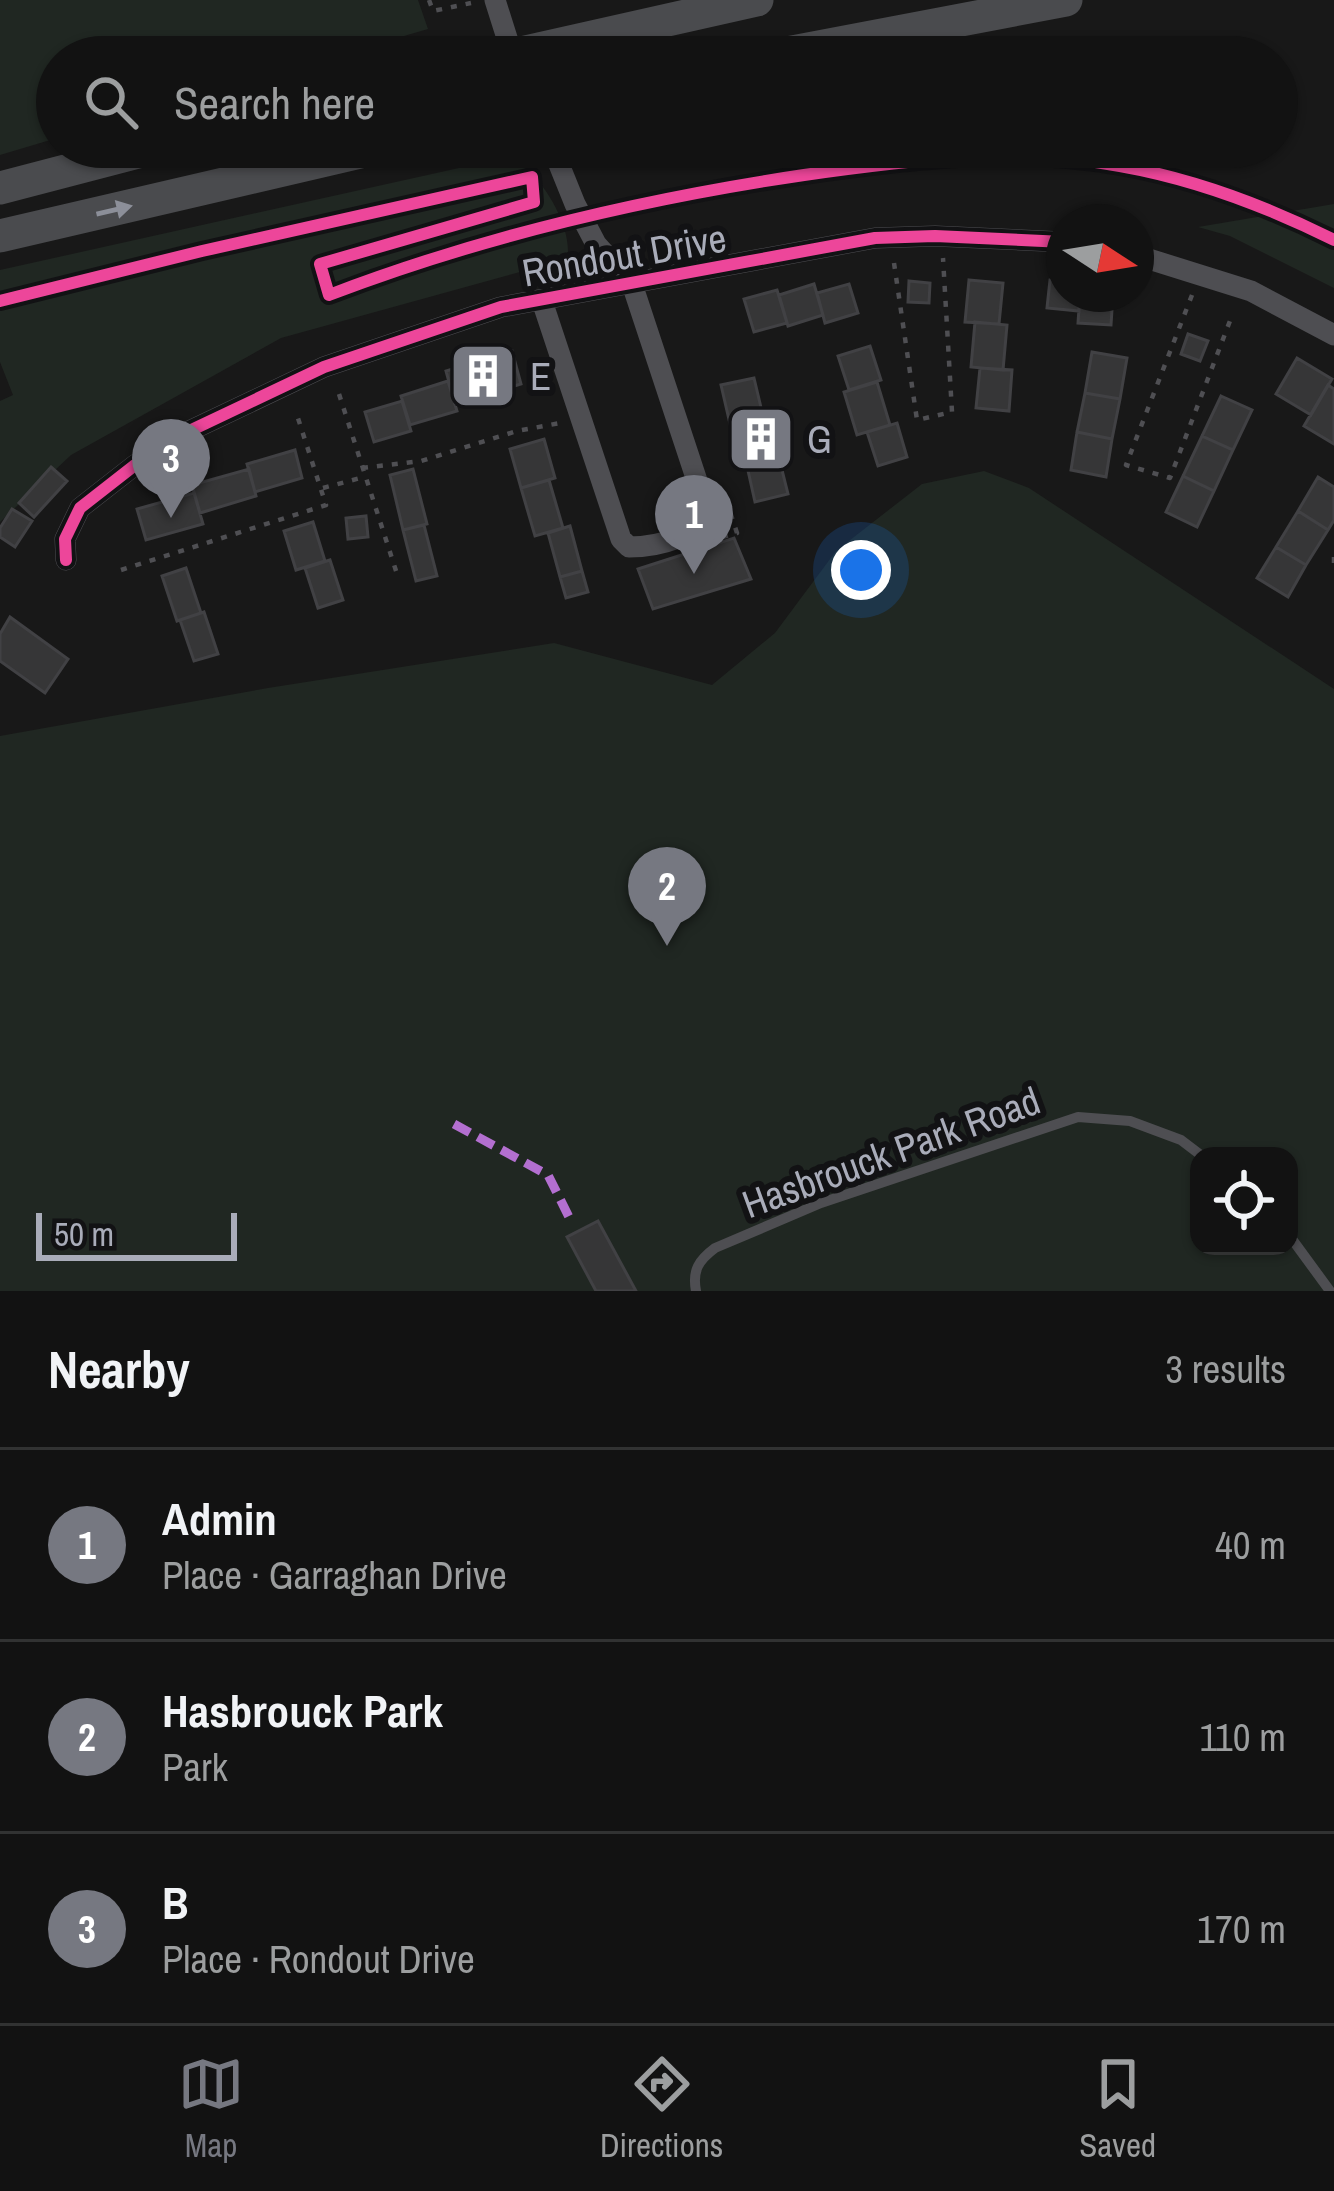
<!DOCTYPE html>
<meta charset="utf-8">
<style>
:root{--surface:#121212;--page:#1f2020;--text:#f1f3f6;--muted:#9c9e9f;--line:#313232;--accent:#767881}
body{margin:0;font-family:"Archivo Narrow",sans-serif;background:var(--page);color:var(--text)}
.controls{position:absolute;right:36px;bottom:36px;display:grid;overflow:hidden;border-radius:24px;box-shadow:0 3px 9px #0004}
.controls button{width:108px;height:108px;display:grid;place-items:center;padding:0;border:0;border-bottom:3px solid var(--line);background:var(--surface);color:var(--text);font:60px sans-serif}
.compass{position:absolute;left:1046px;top:204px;width:108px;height:108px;border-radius:50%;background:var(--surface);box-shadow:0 3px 9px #0004;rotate:102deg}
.scale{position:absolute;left:36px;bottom:30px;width:201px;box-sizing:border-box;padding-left:12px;border:6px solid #a9acb9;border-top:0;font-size:33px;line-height:42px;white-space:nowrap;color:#a9acb9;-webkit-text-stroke:9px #121214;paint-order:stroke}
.you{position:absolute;left:861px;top:570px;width:42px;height:42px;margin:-30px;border:9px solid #fff;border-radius:50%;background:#1a73e8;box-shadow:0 0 0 18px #1a73e833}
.badge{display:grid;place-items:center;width:78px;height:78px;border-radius:50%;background:var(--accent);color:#fff;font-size:39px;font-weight:700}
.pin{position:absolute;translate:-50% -99px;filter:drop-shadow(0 3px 6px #0008)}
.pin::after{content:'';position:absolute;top:63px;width:42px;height:36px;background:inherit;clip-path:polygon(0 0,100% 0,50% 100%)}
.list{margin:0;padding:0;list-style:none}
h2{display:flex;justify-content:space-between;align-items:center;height:156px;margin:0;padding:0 48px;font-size:51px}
h2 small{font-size:39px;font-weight:400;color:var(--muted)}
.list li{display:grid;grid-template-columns:78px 1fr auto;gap:36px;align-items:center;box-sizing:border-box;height:192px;padding:0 48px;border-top:3px solid var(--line)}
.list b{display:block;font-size:45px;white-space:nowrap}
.list p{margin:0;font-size:39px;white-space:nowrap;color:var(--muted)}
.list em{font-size:39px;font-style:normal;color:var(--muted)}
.icon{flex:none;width:66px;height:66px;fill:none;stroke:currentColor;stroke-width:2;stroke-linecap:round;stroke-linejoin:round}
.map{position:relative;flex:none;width:1334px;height:1291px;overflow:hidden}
.search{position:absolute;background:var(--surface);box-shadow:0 3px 9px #0004;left:36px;right:36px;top:36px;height:132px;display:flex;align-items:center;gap:30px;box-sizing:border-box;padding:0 42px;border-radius:66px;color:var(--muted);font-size:45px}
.sheet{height:732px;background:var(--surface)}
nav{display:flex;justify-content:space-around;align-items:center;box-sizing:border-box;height:168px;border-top:3px solid var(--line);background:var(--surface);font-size:33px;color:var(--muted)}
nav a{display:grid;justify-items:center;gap:6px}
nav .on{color:var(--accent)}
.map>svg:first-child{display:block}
</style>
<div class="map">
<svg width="1334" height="1291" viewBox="0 0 1334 1291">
<rect width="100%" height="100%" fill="#181818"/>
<path fill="#202722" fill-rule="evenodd" d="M 0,0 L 418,0 L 428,29 L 332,57 L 57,57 L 57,138 L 0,155 Z
M 504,158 C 512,162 524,166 530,172 C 550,191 573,233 567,259 L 281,338 L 71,455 L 0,522 L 0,401 L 13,395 L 0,362 L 0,270 Z
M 1334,204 L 1334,288 L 1230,236 L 1198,227 Z
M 984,471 L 1029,488 L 1334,689 L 1334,1291 L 0,1291 L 0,736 L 268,688 L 554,643 L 712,685 L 775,633 L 836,551 L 922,484 ZM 1199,1156 L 1289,1156 L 1289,1246 L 1199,1246 Z"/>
<path fill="#363637" stroke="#414144" stroke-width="3" d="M 969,280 L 1003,283 L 999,324 L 965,322 Z
M 1050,280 L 1064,281 L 1064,294 L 1080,294 L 1079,311 L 1047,308 Z
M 909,281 L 930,283 L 929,303 L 908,302 Z
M 814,284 L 823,315 L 788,326 L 779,295 Z
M 849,284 L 858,313 L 825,323 L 817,293 Z
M 777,290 L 787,323 L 754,332 L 744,299 Z
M 1080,294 L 1113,294 L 1111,325 L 1078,323 Z
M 975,322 L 1007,325 L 1003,370 L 971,367 Z
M 1188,334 L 1208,341 L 1200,361 L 1181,354 Z
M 870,346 L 881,380 L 849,390 L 838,356 Z
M 512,351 L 521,384 L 455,404 L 446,371 Z
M 1092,352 L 1127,358 L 1120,399 L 1085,393 Z
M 1297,358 L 1332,379 L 1311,415 L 1276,394 Z
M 980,368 L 1012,370 L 1009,411 L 976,408 Z
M 754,378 L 763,416 L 730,424 L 721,385 Z
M 448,381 L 457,411 L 410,425 L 401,396 Z
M 877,382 L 890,425 L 857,435 L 844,392 Z
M 1328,385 L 1334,389 L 1334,444 L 1304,426 Z
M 1085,393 L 1120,399 L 1112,439 L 1077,432 Z
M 1221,396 L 1252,410 L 1233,450 L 1202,436 Z
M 402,401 L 411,431 L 374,442 L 365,412 Z
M 774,413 L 784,457 L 748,466 L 738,422 Z
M 897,423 L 907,457 L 878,466 L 867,432 Z
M 1077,432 L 1112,439 L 1106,477 L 1071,470 Z
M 1202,436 L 1233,450 L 1214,491 L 1183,476 Z
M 544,439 L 555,478 L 521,488 L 510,449 Z
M 295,450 L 302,478 L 255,492 L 247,464 Z
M 779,458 L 788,494 L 755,502 L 747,466 Z
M 51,467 L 67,481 L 34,517 L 19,503 Z
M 249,469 L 256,496 L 200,513 L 192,485 Z
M 413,469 L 427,524 L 403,530 L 390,475 Z
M 1183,476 L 1214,491 L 1197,527 L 1166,512 Z
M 1318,477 L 1334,487 L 1334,520 L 1328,530 L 1298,511 Z
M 549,480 L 563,528 L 535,536 L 521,488 Z
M 194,493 L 203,524 L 146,540 L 137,509 Z
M 12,509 L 32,521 L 15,547 L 0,537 L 0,528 Z
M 1298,511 L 1328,530 L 1306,565 L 1276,547 Z
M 366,516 L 368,537 L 348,539 L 346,518 Z
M 313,522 L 325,561 L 296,570 L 284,531 Z
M 424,525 L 437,576 L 416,581 L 403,530 Z
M 570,526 L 582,571 L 560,577 L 548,533 Z
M 734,538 L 751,579 L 653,609 L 638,569 Z
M 1276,547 L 1306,565 L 1288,597 L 1257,578 Z
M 330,560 L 343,600 L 318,608 L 305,568 Z
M 186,568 L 201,613 L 177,621 L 162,576 Z
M 582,571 L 588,592 L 566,598 L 560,577 Z
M 204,612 L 218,654 L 194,661 L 180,620 Z
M 10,617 L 68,659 L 45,693 L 0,661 L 0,634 Z
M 598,1221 L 636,1291 L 596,1291 L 567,1237 Z"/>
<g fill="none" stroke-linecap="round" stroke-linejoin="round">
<path stroke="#4f4f53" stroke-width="4.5" stroke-dasharray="6 9" stroke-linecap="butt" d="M 429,0 L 433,11 L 471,3
M 585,165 L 609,159 L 607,147
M 894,263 L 917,420 L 952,412 L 943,258
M 1192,295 L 1126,465 L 1170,478 L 1233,313
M 0,301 L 202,251 L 539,176
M 339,394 L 398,577
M 362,468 L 421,461 L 517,431 L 560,423
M 323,488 L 364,477
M 722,537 L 737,533 L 730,512
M 1334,557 L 1334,563
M 121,570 L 326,505 L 296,412"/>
<path stroke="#4e4e52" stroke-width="10" d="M 1289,1235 L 1330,1291
M 696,1291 C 692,1270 699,1260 715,1248 L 821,1203 L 1078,1117 L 1130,1121 L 1181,1140 L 1202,1156"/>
<path stroke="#4e4e52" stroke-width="21" d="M 495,0 L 513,57
M 1136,255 L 1251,291 L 1334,335
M 542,301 L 621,539 L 629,547 C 655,547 704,537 706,508 L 632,284 L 596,244 L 575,204 L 552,147
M 66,560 L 65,539 L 80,508 L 135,465 L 183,434 L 324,367 L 501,307 L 875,238 L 935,236 L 1064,242"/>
<path stroke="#4a4b4e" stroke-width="33" d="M 503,57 L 757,0
M 766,57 L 1066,0
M 0,188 L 157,147
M 0,236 L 382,147"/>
<path stroke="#b36fd0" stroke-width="9" stroke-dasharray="18 9" stroke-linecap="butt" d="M 454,1124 L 548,1175 L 570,1219"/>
<g stroke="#121214" stroke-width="20">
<path id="cycleway" d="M 0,301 L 202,251 L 532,177 L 534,202 L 320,264 L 329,295 C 483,236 642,199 804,175 C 909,160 1014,147 1120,166 C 1194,179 1266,206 1334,240
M 66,560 L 65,539 L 80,508 L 135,465 L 183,434 L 324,367 L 501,307 L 875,238 L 935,236 L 1064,242"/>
</g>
<use href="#cycleway" stroke="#ed469a" stroke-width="12"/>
</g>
<defs><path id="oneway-solid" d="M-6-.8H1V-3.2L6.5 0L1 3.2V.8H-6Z" transform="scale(3)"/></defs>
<use fill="#8c8f99" href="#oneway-solid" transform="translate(114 210) rotate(-13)"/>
<defs>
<g id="building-square" transform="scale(3.45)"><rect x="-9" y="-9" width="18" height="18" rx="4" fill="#767881" stroke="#121214"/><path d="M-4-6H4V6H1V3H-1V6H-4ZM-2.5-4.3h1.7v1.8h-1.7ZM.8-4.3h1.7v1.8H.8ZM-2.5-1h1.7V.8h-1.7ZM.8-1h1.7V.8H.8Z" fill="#fff"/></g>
</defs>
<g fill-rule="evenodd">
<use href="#building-square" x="483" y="376"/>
<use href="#building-square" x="761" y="439"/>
</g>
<g text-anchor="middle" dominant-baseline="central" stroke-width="12" stroke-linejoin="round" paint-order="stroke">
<g font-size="39" fill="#a9acb9" stroke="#121214">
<text transform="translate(624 255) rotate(-10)">Rondout Drive</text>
<text transform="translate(891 1152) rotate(-20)">Hasbrouck Park Road</text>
</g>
<g font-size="39" fill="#a9acb9" stroke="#121214" text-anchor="start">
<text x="530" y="376">E</text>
<text x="807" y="439">G</text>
</g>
</g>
</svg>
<div class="controls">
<button><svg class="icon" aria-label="locate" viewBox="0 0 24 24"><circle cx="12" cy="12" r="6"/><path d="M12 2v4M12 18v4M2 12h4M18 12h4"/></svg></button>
</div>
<svg class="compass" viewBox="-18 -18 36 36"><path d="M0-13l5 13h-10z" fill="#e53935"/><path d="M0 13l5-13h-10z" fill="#9c9e9f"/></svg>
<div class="scale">50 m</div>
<div class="you"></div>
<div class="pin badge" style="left:694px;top:574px">1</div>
<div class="pin badge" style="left:667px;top:946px">2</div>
<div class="pin badge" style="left:171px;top:518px">3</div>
<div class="search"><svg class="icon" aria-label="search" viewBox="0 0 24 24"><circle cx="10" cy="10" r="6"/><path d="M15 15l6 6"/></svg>Search here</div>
</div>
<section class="sheet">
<h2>Nearby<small>3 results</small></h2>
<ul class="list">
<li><span class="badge">1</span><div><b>Admin</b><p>Place · Garraghan Drive</p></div><em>40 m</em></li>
<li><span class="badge">2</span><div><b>Hasbrouck Park</b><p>Park</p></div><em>110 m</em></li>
<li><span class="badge">3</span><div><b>B</b><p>Place · Rondout Drive</p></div><em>170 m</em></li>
</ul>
</section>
<nav>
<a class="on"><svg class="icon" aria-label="map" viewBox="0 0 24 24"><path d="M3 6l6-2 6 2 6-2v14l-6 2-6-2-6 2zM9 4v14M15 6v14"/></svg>Map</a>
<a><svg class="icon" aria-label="directions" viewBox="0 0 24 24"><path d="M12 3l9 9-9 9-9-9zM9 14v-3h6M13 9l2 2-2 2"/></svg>Directions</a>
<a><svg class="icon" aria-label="saved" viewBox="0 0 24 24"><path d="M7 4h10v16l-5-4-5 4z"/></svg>Saved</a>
</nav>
